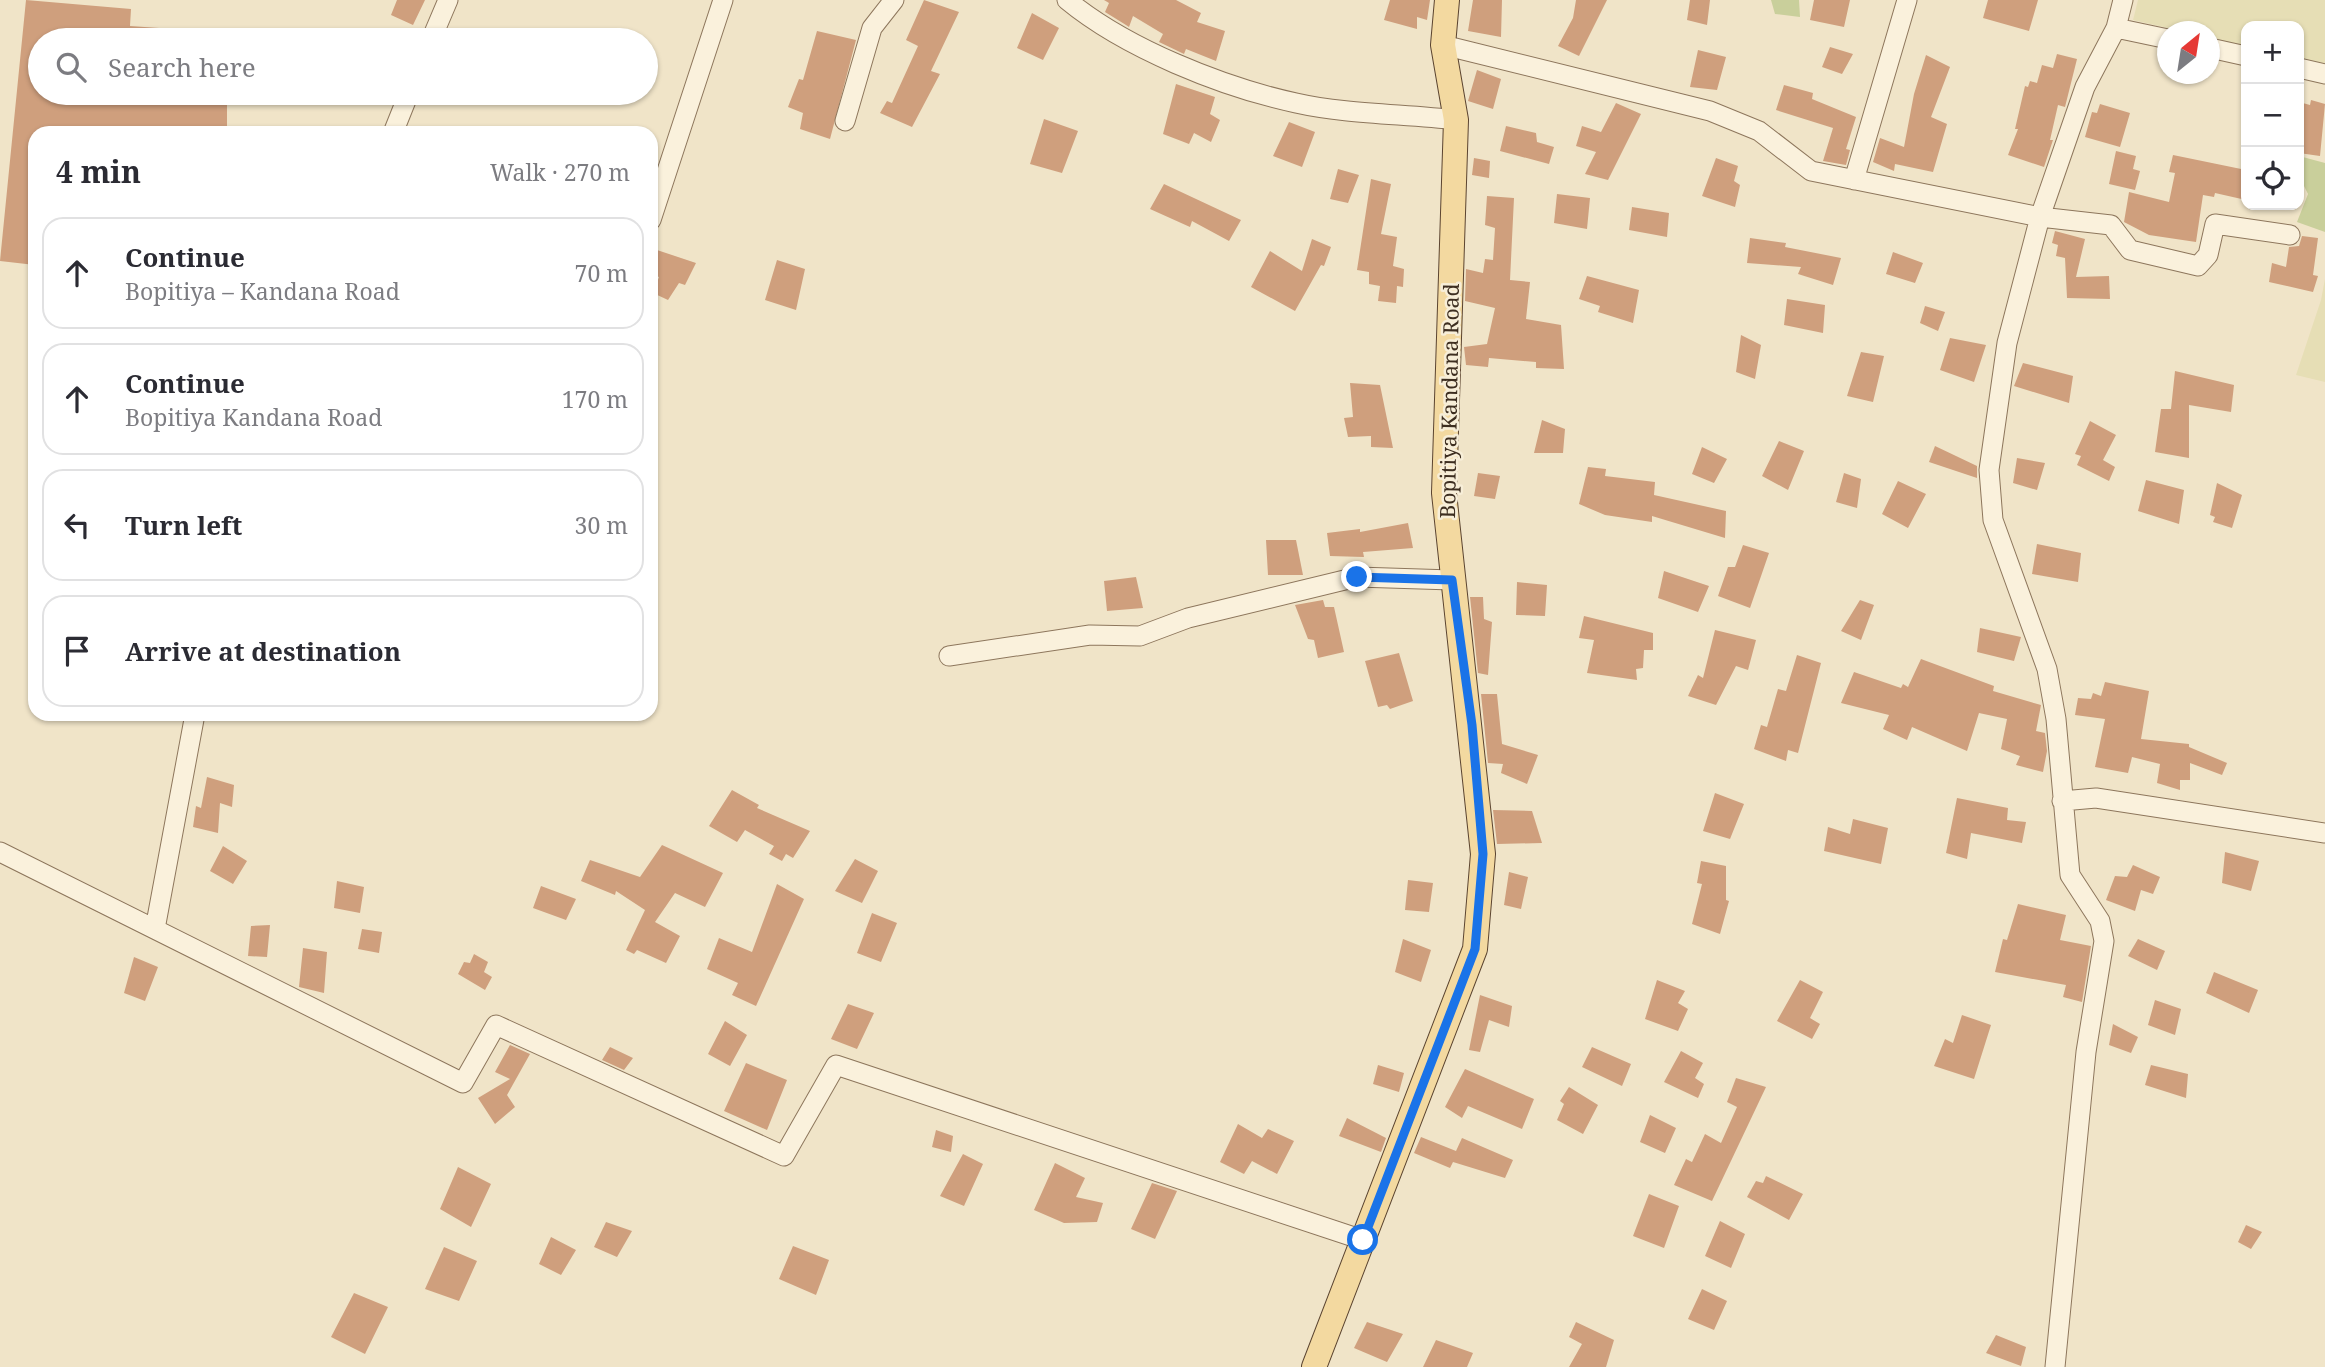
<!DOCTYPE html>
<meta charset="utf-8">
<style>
:root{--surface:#fff;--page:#f7f7f7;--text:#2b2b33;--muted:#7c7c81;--line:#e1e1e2}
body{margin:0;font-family:"Noto Serif",serif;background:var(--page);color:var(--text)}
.controls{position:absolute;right:21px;top:21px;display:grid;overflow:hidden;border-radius:14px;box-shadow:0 2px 5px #0004}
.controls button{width:63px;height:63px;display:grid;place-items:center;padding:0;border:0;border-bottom:2px solid var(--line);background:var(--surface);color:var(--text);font:35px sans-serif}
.compass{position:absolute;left:2157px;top:21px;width:63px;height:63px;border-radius:50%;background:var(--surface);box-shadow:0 2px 5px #0004;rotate:30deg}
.stop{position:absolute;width:21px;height:21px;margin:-16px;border:5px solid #1a73e8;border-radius:50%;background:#fff}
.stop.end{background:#1a73e8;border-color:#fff;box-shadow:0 2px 7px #0008}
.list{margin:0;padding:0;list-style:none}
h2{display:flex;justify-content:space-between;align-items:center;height:91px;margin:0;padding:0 28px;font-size:30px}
h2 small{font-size:23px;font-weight:400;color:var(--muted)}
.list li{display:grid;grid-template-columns:46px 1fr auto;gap:21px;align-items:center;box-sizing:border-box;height:112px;margin:0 14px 14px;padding:0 14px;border:2px solid var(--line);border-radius:21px}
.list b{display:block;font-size:26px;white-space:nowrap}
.list p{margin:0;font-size:23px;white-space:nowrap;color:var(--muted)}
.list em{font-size:23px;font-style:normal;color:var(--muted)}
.icon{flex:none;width:38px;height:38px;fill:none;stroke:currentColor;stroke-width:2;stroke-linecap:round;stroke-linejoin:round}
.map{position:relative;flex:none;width:2325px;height:1367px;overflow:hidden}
.search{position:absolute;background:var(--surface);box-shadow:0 2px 5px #0004;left:28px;top:28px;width:630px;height:77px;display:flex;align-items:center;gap:18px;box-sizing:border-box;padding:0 24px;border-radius:38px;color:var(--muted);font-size:26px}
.panel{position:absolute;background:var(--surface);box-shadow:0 2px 5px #0004;left:28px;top:126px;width:630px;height:595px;border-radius:21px}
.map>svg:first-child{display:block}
</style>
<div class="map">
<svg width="2325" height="1367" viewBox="0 0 2325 1367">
<rect width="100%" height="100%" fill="#f0e4c8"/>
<path fill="#e6deb5" d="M 2138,0 L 2325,0 L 2325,66 L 2299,60 L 2299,26 L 2246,26 L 2246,47 L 2210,38 L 2210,32 L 2181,31 L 2133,20 Z
M 2325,279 L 2325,382 L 2296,375 L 2321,300 Z"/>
<path fill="#c9cf9b" d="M 1771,0 L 1799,0 L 1800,17 L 1775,14 Z
M 2299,156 L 2325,163 L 2325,232 L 2297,222 L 2308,194 L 2299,176 Z"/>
<path fill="#cf9f7d" d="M 26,0 L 131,9 L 130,26 L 159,28 L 158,40 L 40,40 L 40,93 L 227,93 L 227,133 L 35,133 L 35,265 L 0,261 Z
M 397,0 L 425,0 L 413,25 L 391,15 Z
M 924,0 L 959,12 L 931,71 L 940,74 L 912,127 L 880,113 L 887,101 L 892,103 L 918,46 L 906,40 Z
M 1104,0 L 1176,0 L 1201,13 L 1197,22 L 1225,31 L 1216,61 L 1186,49 L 1184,54 L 1159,42 L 1163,34 L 1133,16 L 1129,27 L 1126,25 L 1105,12 L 1109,3 Z
M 1390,0 L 1430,0 L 1427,20 L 1417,17 L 1417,29 L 1384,20 Z
M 1473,0 L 1502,0 L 1501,37 L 1468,31 Z
M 1576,0 L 1607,0 L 1579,56 L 1558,46 L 1573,18 Z
M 1690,0 L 1710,0 L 1707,25 L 1687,20 Z
M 1814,0 L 1850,0 L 1844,27 L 1810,20 Z
M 1988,0 L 2038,0 L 2029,31 L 1983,18 Z
M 1032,13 L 1059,28 L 1043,60 L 1017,48 Z
M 817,31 L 856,40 L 830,139 L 800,129 L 803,113 L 788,107 L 799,79 L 803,80 Z
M 1830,47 L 1853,54 L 1842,74 L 1822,67 Z
M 1698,50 L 1726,57 L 1717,90 L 1690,87 Z
M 2057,54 L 2077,59 L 2065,107 L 2058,105 L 2050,140 L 2053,140 L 2044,167 L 2008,155 L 2018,129 L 2015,129 L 2025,86 L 2028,87 L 2030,81 L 2037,83 L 2042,65 L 2053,68 Z
M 1926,55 L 1950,67 L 1931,117 L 1947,124 L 1933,172 L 1895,164 L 1894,171 L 1873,162 L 1880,138 L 1904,147 L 1914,94 Z
M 1477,70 L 1501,79 L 1493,109 L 1468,101 Z
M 1176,84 L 1215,97 L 1210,114 L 1220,120 L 1211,142 L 1194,133 L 1189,144 L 1163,134 Z
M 1784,85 L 1813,93 L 1812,99 L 1856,117 L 1846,149 L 1850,150 L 1846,165 L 1823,161 L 1833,128 L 1776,110 Z
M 2311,100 L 2325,104 L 2320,156 L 2299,153 L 2299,102 L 2310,105 Z
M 1616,103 L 1641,114 L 1608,180 L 1585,174 L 1596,152 L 1576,146 L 1582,126 L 1601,132 Z
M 2100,104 L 2130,113 L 2120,147 L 2085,137 L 2092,112 L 2097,113 Z
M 1044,119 L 1078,131 L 1062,173 L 1030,164 Z
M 1289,122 L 1315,132 L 1302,167 L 1273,156 Z
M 1506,126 L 1536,133 L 1537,142 L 1554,147 L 1549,164 L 1500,151 Z
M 2116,151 L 2136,156 L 2133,169 L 2140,171 L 2135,190 L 2109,184 Z
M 2173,155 L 2246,170 L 2246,200 L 2215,193 L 2214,197 L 2203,195 L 2196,242 L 2149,235 L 2124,222 L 2129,192 L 2169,202 L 2175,173 L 2169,172 Z
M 1474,158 L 1490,161 L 1489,178 L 1472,175 Z
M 1716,158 L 1738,166 L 1734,181 L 1740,185 L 1735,207 L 1702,196 Z
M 1338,169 L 1359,175 L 1348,203 L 1330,199 Z
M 1371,179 L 1391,184 L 1381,234 L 1397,237 L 1393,266 L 1404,269 L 1403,287 L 1397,286 L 1396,303 L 1378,301 L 1380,286 L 1369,284 L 1369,272 L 1357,270 Z
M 1164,184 L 1241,220 L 1229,241 L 1192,221 L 1190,227 L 1150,209 Z
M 1557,194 L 1590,198 L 1587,229 L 1554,223 Z
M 1487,196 L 1514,198 L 1510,280 L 1530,282 L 1526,319 L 1561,325 L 1564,369 L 1536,368 L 1536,362 L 1489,358 L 1488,367 L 1466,365 L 1464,347 L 1487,344 L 1495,308 L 1465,301 L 1466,269 L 1483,273 L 1485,259 L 1493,260 L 1495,228 L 1485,225 Z
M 1632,207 L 1669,213 L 1667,237 L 1629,230 Z
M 2055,231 L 2085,239 L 2076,277 L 2109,276 L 2110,299 L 2067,298 L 2065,258 L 2056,256 L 2058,245 L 2052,243 Z
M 2302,236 L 2318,238 L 2313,275 L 2318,276 L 2313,292 L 2269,282 L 2272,263 L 2286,267 L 2289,247 L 2299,246 Z
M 1750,238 L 1786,243 L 1785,247 L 1841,258 L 1833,285 L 1798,274 L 1801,267 L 1747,263 Z
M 1312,239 L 1331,247 L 1324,266 L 1321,265 L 1295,311 L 1251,287 L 1270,251 L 1302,271 Z
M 651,248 L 696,263 L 685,285 L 679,283 L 668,300 L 653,293 L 659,277 L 651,274 Z
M 1893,252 L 1923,263 L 1915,283 L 1886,274 Z
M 777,260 L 805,269 L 796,310 L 765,300 Z
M 1587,276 L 1639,290 L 1633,323 L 1598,312 L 1600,306 L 1579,299 Z
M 1787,299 L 1825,305 L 1823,333 L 1784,325 Z
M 1925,306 L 1945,312 L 1938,331 L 1920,323 Z
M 1741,335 L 1761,345 L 1755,379 L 1736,372 Z
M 1950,338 L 1986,345 L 1974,382 L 1940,370 Z
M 1861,352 L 1884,356 L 1873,402 L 1847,396 Z
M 2023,363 L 2073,376 L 2069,403 L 2014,386 Z
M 2175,371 L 2234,385 L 2231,412 L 2189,405 L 2189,458 L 2155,452 L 2161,409 L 2171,409 Z
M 1350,383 L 1380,385 L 1393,448 L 1371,447 L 1371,436 L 1348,437 L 1344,418 L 1353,417 Z
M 1542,420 L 1565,429 L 1563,453 L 1534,453 Z
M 2090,421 L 2116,435 L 2103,460 L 2115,467 L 2109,481 L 2077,465 L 2081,456 L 2075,454 Z
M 1779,441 L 1804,451 L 1788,490 L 1762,476 Z
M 1935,446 L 1977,466 L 1977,478 L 1929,462 Z
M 1702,447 L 1727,459 L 1714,483 L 1692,474 Z
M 2017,458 L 2045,463 L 2037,490 L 2013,483 Z
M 1588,467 L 1606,469 L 1605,476 L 1655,482 L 1654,495 L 1726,511 L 1725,538 L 1652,516 L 1652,522 L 1605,515 L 1579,504 Z
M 1478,473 L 1500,476 L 1495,499 L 1474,496 Z
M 1844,473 L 1861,479 L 1857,508 L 1836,502 Z
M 2146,480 L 2184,490 L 2179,524 L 2138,511 Z
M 1898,481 L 1926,494 L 1908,528 L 1882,514 Z
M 2217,483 L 2242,495 L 2232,528 L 2213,522 L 2215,517 L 2210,515 Z
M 1408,523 L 1413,548 L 1363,552 L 1364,557 L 1330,556 L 1327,533 L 1360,529 L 1360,532 Z
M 1266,540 L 1296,540 L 1303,575 L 1268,575 Z
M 2037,544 L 2081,553 L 2078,582 L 2032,574 Z
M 1743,545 L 1769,553 L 1750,608 L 1718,596 L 1728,567 L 1735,567 Z
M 1664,571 L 1709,586 L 1698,612 L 1658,598 Z
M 1136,577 L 1143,608 L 1107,611 L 1104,581 Z
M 1517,582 L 1547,585 L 1545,616 L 1516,615 Z
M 1470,597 L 1483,597 L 1484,619 L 1492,622 L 1488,675 L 1478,673 Z
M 1323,600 L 1325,607 L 1334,607 L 1344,652 L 1318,658 L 1314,640 L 1308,639 L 1295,605 Z
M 1860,600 L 1874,605 L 1861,640 L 1841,631 Z
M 1584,616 L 1653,633 L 1653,650 L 1644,650 L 1643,668 L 1636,669 L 1637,680 L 1587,673 L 1594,640 L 1579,638 Z
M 1980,628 L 2021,637 L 2014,661 L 1977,652 Z
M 1715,630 L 1756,640 L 1748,670 L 1736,666 L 1716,705 L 1688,696 L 1698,675 L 1703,678 Z
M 1399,653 L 1413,701 L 1390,709 L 1387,705 L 1378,707 L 1365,661 Z
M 1797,655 L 1821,663 L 1798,753 L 1788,750 L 1786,761 L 1754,749 L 1761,725 L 1767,727 L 1778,689 L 1786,691 Z
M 1921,659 L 1994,686 L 1993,691 L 2041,705 L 2036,731 L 2045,733 L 2047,751 L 2043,772 L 2016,765 L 2020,756 L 2001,749 L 2007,719 L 1979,713 L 1967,751 L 1912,727 L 1907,740 L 1883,729 L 1889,715 L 1841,703 L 1854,672 L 1901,688 L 1903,684 L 1908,687 Z
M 2105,682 L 2149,691 L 2141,739 L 2189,744 L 2189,747 L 2227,763 L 2222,775 L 2190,763 L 2190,780 L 2180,780 L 2180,790 L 2157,783 L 2160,764 L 2132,757 L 2128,773 L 2095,767 L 2105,719 L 2075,715 L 2078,698 L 2091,699 L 2093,693 L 2101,696 Z
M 1481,694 L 1497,694 L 1502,744 L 1538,755 L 1527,784 L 1501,773 L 1503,764 L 1488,763 Z
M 207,777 L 234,785 L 232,807 L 220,803 L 218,833 L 193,827 L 196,806 L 201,808 Z
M 732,790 L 759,805 L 757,808 L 810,831 L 793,858 L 786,854 L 782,861 L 769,854 L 774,846 L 745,830 L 737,842 L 709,826 Z
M 1715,793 L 1744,804 L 1730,839 L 1703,831 Z
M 1957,798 L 2008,808 L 2007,820 L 2026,822 L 2022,843 L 1971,833 L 1967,859 L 1946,853 Z
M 1493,810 L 1532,811 L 1542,843 L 1497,844 Z
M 1853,819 L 1888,828 L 1881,864 L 1824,851 L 1828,827 L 1850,834 Z
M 662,845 L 723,873 L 705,907 L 675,893 L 655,922 L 680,936 L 666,963 L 637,950 L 634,954 L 626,950 L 645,910 L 616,891 L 615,895 L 581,881 L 590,860 L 640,877 Z
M 223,846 L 247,861 L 233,884 L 210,871 Z
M 2225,852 L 2259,861 L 2251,891 L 2222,883 Z
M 855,859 L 878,871 L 862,903 L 835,891 Z
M 1701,861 L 1726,866 L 1726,900 L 1729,901 L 1720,934 L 1692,924 L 1702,884 L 1697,883 Z
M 2133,865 L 2160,877 L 2153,894 L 2141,890 L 2135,911 L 2106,900 L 2115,876 L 2127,877 Z
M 1509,872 L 1528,877 L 1521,909 L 1504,905 Z
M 1408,880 L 1433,883 L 1429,912 L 1405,910 Z
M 337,881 L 364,887 L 360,913 L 334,908 Z
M 777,884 L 804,899 L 756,1006 L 732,995 L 738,983 L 707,969 L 719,938 L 752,952 Z
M 541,886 L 576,899 L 566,920 L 533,908 Z
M 2018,904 L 2066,915 L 2060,940 L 2091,946 L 2082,1002 L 2063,997 L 2066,985 L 1995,972 L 2003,939 L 2007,940 Z
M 872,913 L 897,923 L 881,962 L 857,953 Z
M 270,925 L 267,957 L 248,956 L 251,926 Z
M 362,929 L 382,932 L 379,953 L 358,949 Z
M 1403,939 L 1431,950 L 1421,982 L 1395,972 Z
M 2138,939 L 2165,951 L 2157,970 L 2128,956 Z
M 303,948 L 327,952 L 324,993 L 299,987 Z
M 474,954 L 488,962 L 484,972 L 492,977 L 485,990 L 458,974 L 464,962 L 470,963 Z
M 134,957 L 158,967 L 145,1001 L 124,993 Z
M 2214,972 L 2258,990 L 2249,1013 L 2206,993 Z
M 1657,980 L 1685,991 L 1678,1003 L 1688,1009 L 1678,1031 L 1645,1019 Z
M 1800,980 L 1823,992 L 1810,1018 L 1820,1024 L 1812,1039 L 1777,1021 Z
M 1480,995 L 1512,1006 L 1509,1027 L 1489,1020 L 1480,1052 L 1469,1050 Z
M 2155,1000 L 2181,1009 L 2175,1035 L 2148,1025 Z
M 848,1004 L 874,1013 L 857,1049 L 831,1039 Z
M 1962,1015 L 1991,1025 L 1974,1079 L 1934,1066 L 1945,1039 L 1953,1043 Z
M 725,1021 L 747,1035 L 730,1066 L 708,1054 Z
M 2113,1024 L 2138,1037 L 2131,1053 L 2109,1045 Z
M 510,1045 L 530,1054 L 507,1095 L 515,1107 L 495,1124 L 478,1098 L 510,1079 L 495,1072 Z
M 610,1047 L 633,1058 L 624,1070 L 602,1060 Z
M 1592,1047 L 1631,1064 L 1622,1086 L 1582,1067 Z
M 1681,1051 L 1703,1063 L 1695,1078 L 1704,1084 L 1698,1098 L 1664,1082 Z
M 746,1063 L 787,1080 L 767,1130 L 724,1111 Z
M 1378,1065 L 1404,1073 L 1399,1092 L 1373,1084 Z
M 2151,1065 L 2188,1074 L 2186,1098 L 2145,1085 Z
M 1465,1069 L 1534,1099 L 1522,1129 L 1468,1106 L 1462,1118 L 1445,1107 Z
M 1736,1078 L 1766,1087 L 1712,1201 L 1674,1185 L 1686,1159 L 1692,1162 L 1705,1134 L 1721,1143 L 1737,1107 L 1727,1102 Z
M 1569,1087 L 1598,1105 L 1583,1134 L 1557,1120 L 1564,1104 L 1560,1101 Z
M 1650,1115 L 1676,1128 L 1665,1153 L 1640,1142 Z
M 1347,1118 L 1386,1138 L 1381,1152 L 1339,1136 Z
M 1238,1124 L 1262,1138 L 1268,1129 L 1294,1141 L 1277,1174 L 1252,1161 L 1244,1174 L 1220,1162 Z
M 936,1130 L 953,1136 L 951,1152 L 932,1147 Z
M 1421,1137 L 1456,1151 L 1462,1138 L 1513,1160 L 1505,1178 L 1453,1162 L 1450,1168 L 1414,1153 Z
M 963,1154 L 983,1164 L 964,1206 L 940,1196 Z
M 1055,1163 L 1085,1178 L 1076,1197 L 1103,1203 L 1097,1222 L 1064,1223 L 1034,1210 Z
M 458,1167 L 491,1184 L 471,1227 L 440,1209 Z
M 1766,1176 L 1803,1194 L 1789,1220 L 1747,1197 L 1756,1181 L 1763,1183 Z
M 1152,1183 L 1177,1191 L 1155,1239 L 1131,1229 Z
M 1649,1194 L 1679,1206 L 1664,1248 L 1633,1236 Z
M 1720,1221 L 1745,1234 L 1731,1268 L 1705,1256 Z
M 606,1222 L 632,1231 L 617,1257 L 594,1247 Z
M 2246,1225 L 2262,1232 L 2251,1249 L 2238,1242 Z
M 551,1237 L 576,1250 L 561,1275 L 539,1264 Z
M 793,1246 L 829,1260 L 816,1295 L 779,1279 Z
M 444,1247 L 477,1261 L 459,1301 L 425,1289 Z
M 1702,1289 L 1727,1301 L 1714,1330 L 1688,1319 Z
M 354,1293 L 388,1307 L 365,1354 L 331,1337 Z
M 1367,1322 L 1403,1334 L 1387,1362 L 1354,1348 Z
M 1576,1322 L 1614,1340 L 1606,1367 L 1569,1367 L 1582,1344 L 1569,1337 Z
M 1996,1335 L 2026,1347 L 2021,1366 L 1986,1353 Z
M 1436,1340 L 1473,1353 L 1467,1367 L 1423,1367 Z"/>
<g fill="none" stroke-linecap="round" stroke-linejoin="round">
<g stroke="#8d765c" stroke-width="21">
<path id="minor" d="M 1067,0 C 1125,48 1222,87 1296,103 C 1344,114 1405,114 1456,120
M 2116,28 L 2168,39
M 431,40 L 448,0
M 1443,45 L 1710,111 L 1759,131 L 1811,171 L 2040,217 L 2111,225 L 2130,250 L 2198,266 L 2208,255 L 2215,224 L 2290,235
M 2210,48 L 2246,56
M 2299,68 L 2325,74
M 845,121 L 872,28 L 894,0
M 393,133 L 409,93
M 1854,180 L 1907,0
M 651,220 L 723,0
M 949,656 L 1090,635 L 1140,636 L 1188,618 L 1357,577 L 1452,580
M 2062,801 L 2096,798 L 2325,833
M 0,852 L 463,1083 L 496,1025 L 784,1156 L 836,1065 L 1363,1240
M 155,929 L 195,714
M 2055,1367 L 2086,1052 L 2104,941 L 2100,921 L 2070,875 L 2056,719 L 2047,669 L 1993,520 L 1989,470 L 2007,343 L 2040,217 L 2085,87 L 2116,28 L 2123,0"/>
</g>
<g stroke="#5b4430" stroke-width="26">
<path id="major" d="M 1314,1367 L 1475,949 L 1483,854 L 1444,493 L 1456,120 L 1443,45 L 1447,0"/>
</g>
<use href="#minor" stroke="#faf1dc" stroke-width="19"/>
<use href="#major" stroke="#f3d9a0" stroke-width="24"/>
</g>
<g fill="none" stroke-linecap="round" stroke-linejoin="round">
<path stroke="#1a73e8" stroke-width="9" d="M 1357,577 L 1452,580 L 1472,725 L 1483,854 L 1475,949 L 1363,1240"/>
</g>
<g text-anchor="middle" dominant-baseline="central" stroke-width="5" stroke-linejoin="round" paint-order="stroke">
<g font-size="21" fill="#3d2e20" stroke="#f7eed8">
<text transform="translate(1449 401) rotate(-89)">Bopitiya Kandana Road</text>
</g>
</g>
</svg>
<div class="controls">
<button>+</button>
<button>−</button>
<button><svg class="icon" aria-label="locate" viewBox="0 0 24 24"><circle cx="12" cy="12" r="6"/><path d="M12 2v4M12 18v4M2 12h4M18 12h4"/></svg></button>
</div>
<svg class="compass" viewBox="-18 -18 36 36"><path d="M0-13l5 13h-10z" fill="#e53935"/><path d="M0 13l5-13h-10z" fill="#7c7c81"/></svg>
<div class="stop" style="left:1363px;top:1240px"></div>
<div class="stop end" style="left:1357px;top:577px"></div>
<div class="search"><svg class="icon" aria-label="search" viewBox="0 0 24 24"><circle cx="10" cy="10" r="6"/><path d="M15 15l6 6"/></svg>Search here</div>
<section class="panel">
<h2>4 min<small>Walk · 270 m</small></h2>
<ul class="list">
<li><svg class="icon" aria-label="ahead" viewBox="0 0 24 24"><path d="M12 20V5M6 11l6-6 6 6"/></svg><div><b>Continue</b><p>Bopitiya – Kandana Road</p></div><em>70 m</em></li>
<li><svg class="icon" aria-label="ahead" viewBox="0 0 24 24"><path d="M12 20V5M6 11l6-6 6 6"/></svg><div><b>Continue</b><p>Bopitiya Kandana Road</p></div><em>170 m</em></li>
<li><svg class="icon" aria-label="left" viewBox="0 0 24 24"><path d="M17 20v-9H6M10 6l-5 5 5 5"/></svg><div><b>Turn left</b></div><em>30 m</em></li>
<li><svg class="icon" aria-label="arrive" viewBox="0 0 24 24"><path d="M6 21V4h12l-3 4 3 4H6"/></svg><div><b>Arrive at destination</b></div></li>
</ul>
</section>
</div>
